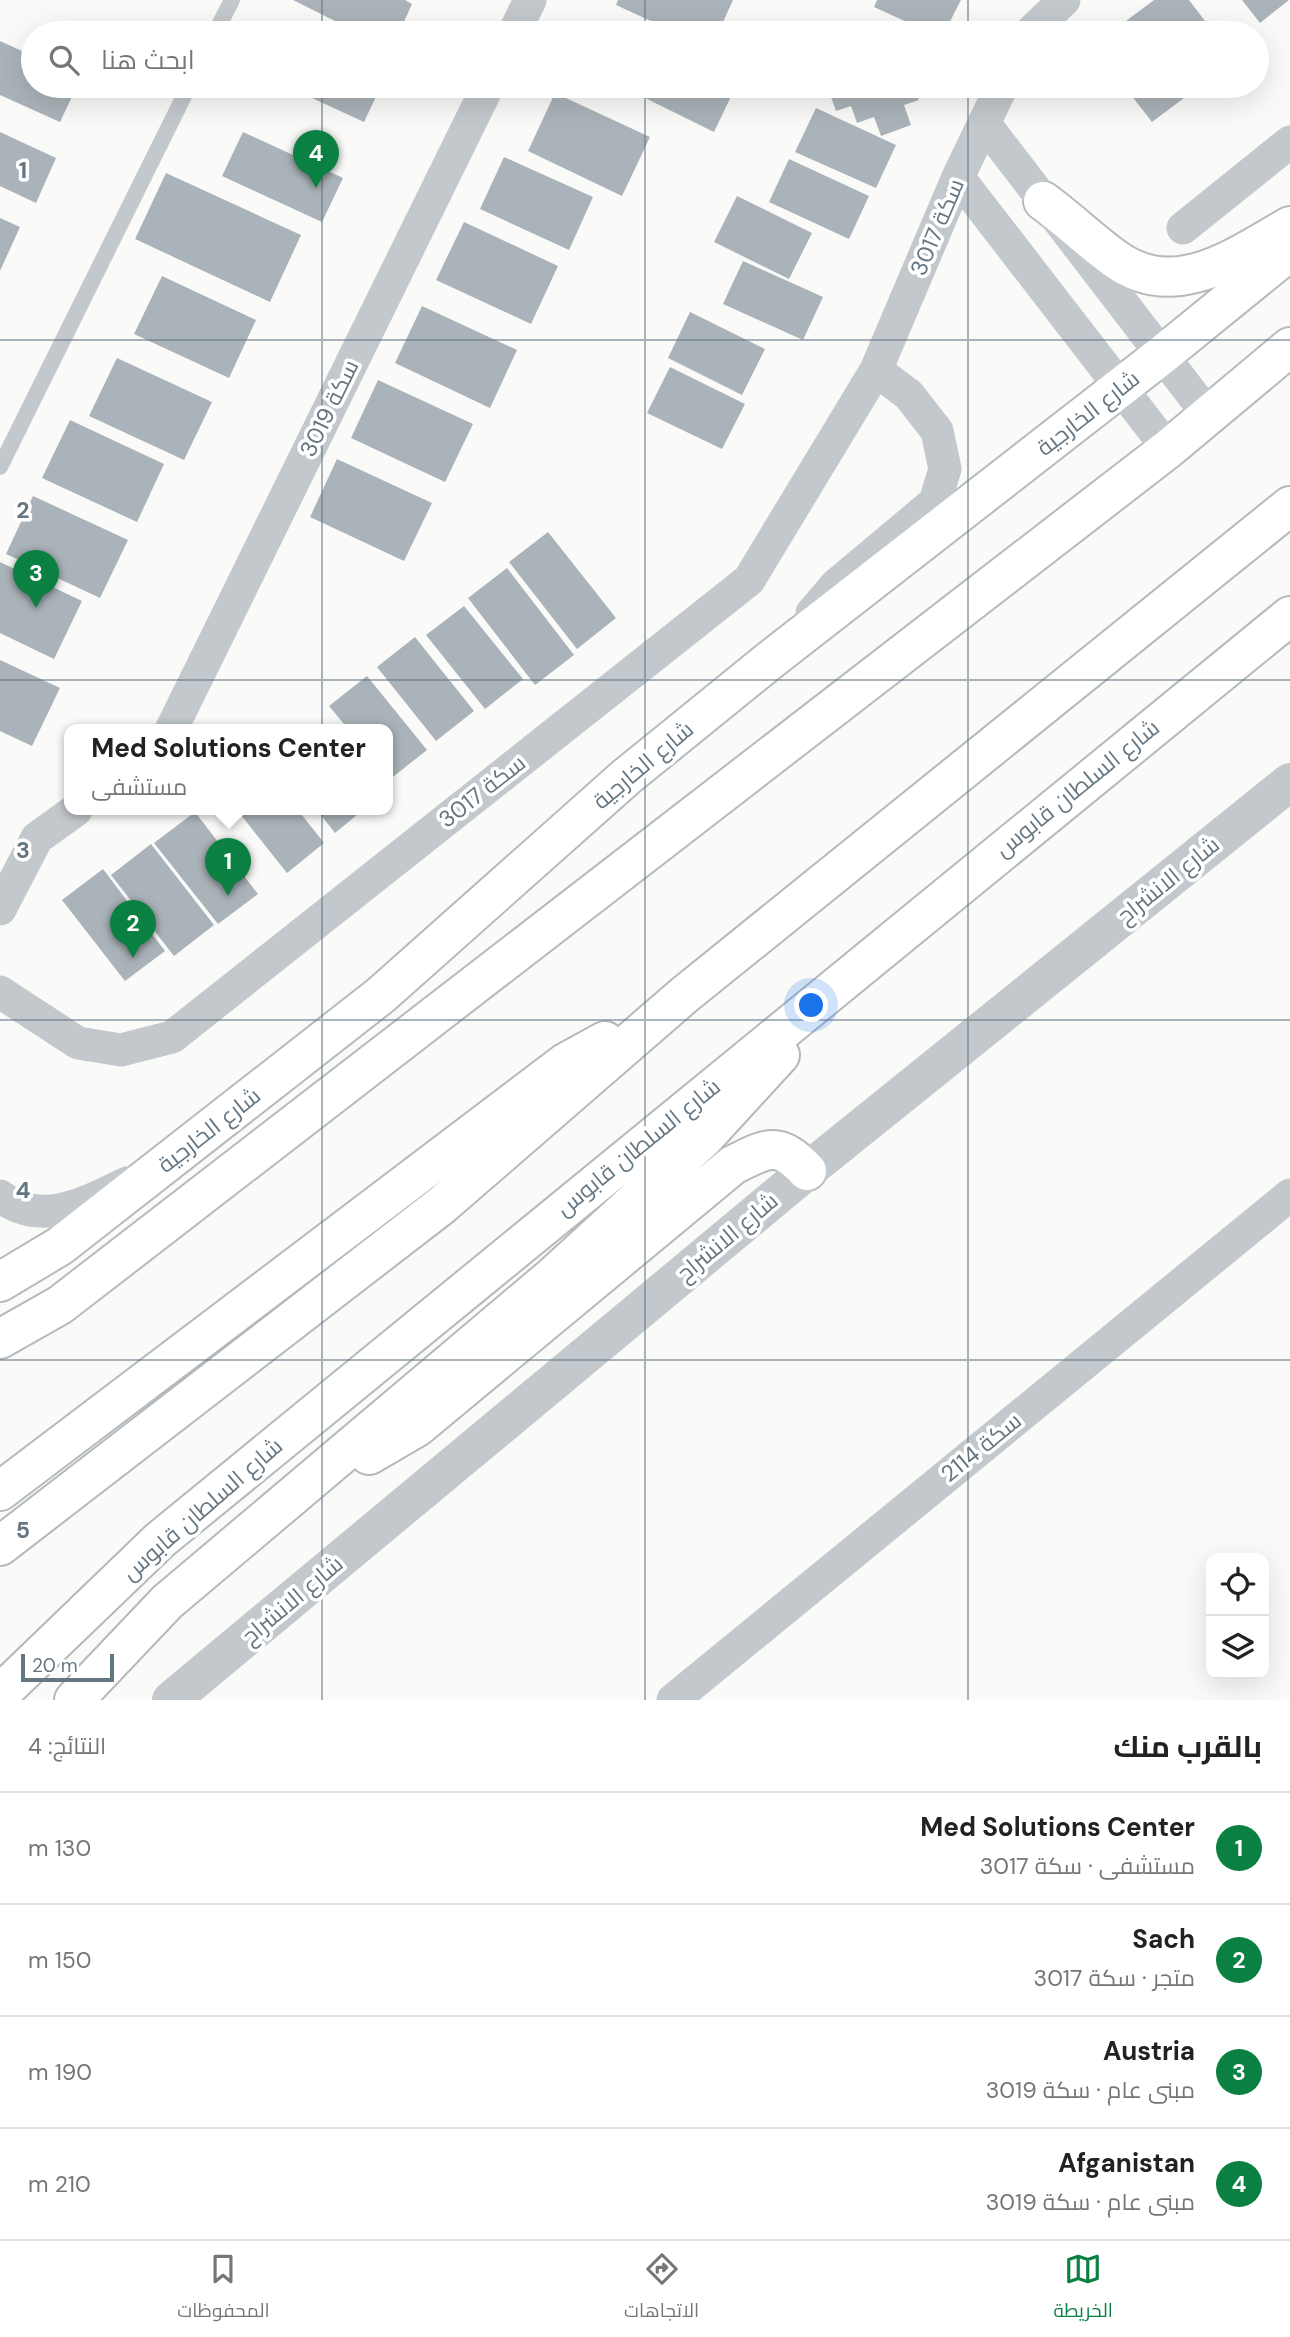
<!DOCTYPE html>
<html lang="ar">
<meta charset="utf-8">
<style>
:root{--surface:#fff;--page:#f6f6f6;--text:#222;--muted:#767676;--line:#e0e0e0;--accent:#0b8043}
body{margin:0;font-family:"DM Sans",Cairo,sans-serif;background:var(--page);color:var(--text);direction:rtl}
.controls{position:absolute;right:21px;bottom:21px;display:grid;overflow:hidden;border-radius:14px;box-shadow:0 7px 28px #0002}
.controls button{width:63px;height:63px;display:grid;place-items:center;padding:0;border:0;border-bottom:2px solid var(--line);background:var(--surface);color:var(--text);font:35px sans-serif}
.scale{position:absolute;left:21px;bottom:18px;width:93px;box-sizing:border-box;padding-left:7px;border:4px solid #657683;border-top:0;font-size:19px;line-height:24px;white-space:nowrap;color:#657683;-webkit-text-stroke:5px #fff;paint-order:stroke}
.you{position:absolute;left:812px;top:1006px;width:24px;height:24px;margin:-18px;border:5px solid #fff;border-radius:50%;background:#1a73e8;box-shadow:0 0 0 10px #1a73e833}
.badge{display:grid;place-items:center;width:46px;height:46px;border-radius:50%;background:var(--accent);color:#fff;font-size:23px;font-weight:700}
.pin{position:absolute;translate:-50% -58px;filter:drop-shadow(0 2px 4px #0008)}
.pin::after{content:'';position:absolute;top:37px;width:24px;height:21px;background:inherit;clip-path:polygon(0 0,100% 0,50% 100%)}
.popup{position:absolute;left:64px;top:724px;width:329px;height:91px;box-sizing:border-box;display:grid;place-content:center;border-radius:14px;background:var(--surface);filter:drop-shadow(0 2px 5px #0005);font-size:23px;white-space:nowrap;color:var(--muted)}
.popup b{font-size:26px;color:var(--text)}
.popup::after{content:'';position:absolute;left:50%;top:100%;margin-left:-14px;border:14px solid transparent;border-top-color:var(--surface)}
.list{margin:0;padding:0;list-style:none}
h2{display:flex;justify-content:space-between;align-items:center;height:91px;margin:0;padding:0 28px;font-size:30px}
h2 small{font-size:23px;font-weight:400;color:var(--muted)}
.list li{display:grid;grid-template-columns:46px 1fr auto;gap:21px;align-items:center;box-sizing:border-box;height:112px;padding:0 28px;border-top:2px solid var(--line)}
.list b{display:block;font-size:26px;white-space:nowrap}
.list p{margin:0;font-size:23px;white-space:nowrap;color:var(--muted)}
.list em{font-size:23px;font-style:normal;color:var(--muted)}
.icon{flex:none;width:38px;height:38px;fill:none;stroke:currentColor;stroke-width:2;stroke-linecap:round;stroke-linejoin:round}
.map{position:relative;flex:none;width:1290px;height:1700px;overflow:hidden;direction:ltr}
.search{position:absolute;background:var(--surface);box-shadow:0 7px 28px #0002;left:21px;right:21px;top:21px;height:77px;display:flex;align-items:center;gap:18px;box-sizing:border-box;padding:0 24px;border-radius:38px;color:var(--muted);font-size:26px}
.sheet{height:539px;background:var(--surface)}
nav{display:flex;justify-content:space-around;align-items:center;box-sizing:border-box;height:98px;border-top:2px solid var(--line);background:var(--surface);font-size:19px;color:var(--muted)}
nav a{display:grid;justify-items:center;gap:4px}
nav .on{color:var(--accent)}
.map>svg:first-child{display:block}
</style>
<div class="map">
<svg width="1290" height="1700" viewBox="0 0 1290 1700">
<rect width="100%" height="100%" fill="#fafaf8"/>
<path fill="#aab3b9" d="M 293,0 L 405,0 L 412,4 L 399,33 L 359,33 Z
M 618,0 L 733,0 L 718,33 L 677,33 L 616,5 Z
M 877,0 L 961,0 L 944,33 L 931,33 L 874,7 Z
M 1154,0 L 1189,0 L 1214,33 L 1110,33 Z
M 1242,0 L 1289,0 L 1260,23 Z
M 0,41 L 33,56 L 33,86 L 77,86 L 60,122 L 0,95 Z
M 286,86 L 381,86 L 364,122 Z
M 644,86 L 736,86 L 714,132 L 639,95 Z
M 827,86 L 914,86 L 919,100 L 904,105 L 911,125 L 881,136 L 874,117 L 857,123 L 851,106 L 836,111 Z
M 1124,86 L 1200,86 L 1152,122 Z
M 555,93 L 650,137 L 622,196 L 528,151 Z
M 816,108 L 896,145 L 876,188 L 795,152 Z
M 0,132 L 56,158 L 36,203 L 0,186 Z
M 243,132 L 343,178 L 322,222 L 222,176 Z
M 504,157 L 593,197 L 569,250 L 480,209 Z
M 789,159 L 869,196 L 849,239 L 769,202 Z
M 166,173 L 301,235 L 270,302 L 135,239 Z
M 737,196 L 812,233 L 789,279 L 714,242 Z
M 0,218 L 20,227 L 0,271 Z
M 464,222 L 558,266 L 531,324 L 436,280 Z
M 743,261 L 823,297 L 803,340 L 723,304 Z
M 162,276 L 256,320 L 229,378 L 134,334 Z
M 422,306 L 517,350 L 490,408 L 395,363 Z
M 690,312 L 765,349 L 742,395 L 668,358 Z
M 117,358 L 212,402 L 184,460 L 89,416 Z
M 670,367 L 745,404 L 722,449 L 647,413 Z
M 378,380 L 473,424 L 445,482 L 351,438 Z
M 70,420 L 164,464 L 137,522 L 42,478 Z
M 337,459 L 432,503 L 404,561 L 310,517 Z
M 33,496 L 128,540 L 100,598 L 6,554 Z
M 548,532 L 616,618 L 577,649 L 509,562 Z
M 0,562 L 82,601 L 54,659 L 0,633 Z
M 507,568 L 574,655 L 535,685 L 468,598 Z
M 464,606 L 523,679 L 485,709 L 426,635 Z
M 415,637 L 474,711 L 436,741 L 377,667 Z
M 0,660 L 60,688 L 32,746 L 0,731 Z
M 367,676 L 427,750 L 389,780 L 387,730 L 349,730 L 329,706 Z
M 237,810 L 298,810 L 324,843 L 287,873 Z
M 317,810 L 363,810 L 335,833 Z
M 195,812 L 258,894 L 218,924 L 154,843 Z
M 151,844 L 214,925 L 174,956 L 111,875 Z
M 103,869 L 165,951 L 125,981 L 62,900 Z"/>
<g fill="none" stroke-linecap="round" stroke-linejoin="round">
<g stroke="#b5babe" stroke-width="42">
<path id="primary" d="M 1043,201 C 1068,219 1089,240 1114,258 C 1174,303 1236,257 1290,226
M 0,1282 L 60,1246 L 381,995 L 626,777 L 769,661 L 1162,355 L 1290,251
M 0,1339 L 60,1305 L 1168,449 L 1290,347"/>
</g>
<g stroke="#b4b9bd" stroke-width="42">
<path id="trunk" d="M 369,1455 L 417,1427 L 733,1165 C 767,1148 778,1140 807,1171
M 0,1491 L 565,1063 L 605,1041
M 0,1546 L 442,1205 L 683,996 L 1290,506
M 0,1694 L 160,1540 L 1290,616
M 74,1700 L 167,1602 L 552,1277 L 704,1138 L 780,1055"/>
</g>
<path stroke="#c3c8cc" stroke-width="16" d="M 215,33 L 232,0
M 0,467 L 189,86"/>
<path stroke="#c3c8cc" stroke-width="33" d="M 514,33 L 530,0
M 1030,33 L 1064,0
M 984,123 L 1209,416
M 958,177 L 1168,449
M 1183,228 L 1290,142
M 812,613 L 836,585 L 935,502 L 945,469 L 937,431 L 909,395 L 876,370
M 171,730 L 488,86
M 0,909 L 37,838 L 76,810
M 0,992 L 78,1043 L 121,1050 L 172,1037 L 749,580 L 876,370 L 958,177 L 1002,86
M 0,1196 C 41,1228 86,1203 127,1183
M 673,1700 L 1290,1195"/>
<path stroke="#c3c8cc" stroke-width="38" d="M 171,1700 L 807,1171 L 1290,782"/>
<use href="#primary" stroke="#fff" stroke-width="38"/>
<use href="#trunk" stroke="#fff" stroke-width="38"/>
</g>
<path fill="none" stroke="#657683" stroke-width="2" stroke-opacity="0.55" d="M 322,0 L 322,33M 645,0 L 645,33M 968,0 L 968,33M 322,86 L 322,1700M 645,86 L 645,1700M 968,86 L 968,1700M 0,340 L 1290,340M 0,680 L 1290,680M 0,1020 L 1290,1020M 0,1360 L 1290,1360"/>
<g text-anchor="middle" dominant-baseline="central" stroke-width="7" stroke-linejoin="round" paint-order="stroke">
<g font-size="23" fill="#657683" stroke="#fff">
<text transform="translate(937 227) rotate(-67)">سكة 3017</text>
<text transform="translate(329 408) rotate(-64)">سكة 3019</text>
<text transform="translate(1088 413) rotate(-38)">شارع الخارجية</text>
<text transform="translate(643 765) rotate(-40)">شارع الخارجية</text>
<text transform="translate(1077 788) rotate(-39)">شارع السلطان قابوس</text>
<text transform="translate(482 791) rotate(-38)">سكة 3017</text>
<text transform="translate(1168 880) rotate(-39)">شارع الانشراح</text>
<text transform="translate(209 1130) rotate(-38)">شارع الخارجية</text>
<text transform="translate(638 1147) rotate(-39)">شارع السلطان قابوس</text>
<text transform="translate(727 1237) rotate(-40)">شارع الانشراح</text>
<text transform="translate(981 1447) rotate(-39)">سكة 2114</text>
<text transform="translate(202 1509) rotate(-41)">شارع السلطان قابوس</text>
<text transform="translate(292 1600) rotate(-40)">شارع الانشراح</text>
</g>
</g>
<g font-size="23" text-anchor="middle" font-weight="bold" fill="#657683" stroke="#fff" stroke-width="7" stroke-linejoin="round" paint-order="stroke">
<text x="23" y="178">1</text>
<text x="23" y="518">2</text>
<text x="23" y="858">3</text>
<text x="23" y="1198">4</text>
<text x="23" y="1538">5</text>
</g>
</svg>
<div class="controls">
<button><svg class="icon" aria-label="locate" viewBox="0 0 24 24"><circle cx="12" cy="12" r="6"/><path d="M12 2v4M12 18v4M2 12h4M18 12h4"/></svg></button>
<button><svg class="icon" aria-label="layers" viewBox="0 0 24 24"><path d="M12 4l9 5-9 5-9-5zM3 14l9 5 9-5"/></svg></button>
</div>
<div class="scale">20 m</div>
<div class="you"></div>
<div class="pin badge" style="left:228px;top:896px">1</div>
<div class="popup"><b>Med Solutions Center</b>مستشفى</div>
<div class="pin badge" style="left:133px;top:958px">2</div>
<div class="pin badge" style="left:36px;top:608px">3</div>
<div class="pin badge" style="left:316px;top:188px">4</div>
<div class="search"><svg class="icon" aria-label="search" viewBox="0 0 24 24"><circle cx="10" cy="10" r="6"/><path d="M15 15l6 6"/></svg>ابحث هنا</div>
</div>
<section class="sheet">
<h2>بالقرب منك<small>النتائج: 4</small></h2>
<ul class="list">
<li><span class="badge">1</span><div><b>Med Solutions Center</b><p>مستشفى · سكة 3017</p></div><em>130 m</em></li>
<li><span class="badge">2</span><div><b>Sach</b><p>متجر · سكة 3017</p></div><em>150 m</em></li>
<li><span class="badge">3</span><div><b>Austria</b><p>مبنى عام · سكة 3019</p></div><em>190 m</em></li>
<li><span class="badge">4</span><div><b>Afganistan</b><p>مبنى عام · سكة 3019</p></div><em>210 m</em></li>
</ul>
</section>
<nav>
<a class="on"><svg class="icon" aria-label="map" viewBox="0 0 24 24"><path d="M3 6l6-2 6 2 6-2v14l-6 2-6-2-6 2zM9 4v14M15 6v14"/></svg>الخريطة</a>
<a><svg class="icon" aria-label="directions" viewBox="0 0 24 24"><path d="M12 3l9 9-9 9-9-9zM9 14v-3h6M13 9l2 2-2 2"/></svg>الاتجاهات</a>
<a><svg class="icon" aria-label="saved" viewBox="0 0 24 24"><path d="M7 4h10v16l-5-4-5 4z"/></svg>المحفوظات</a>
</nav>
